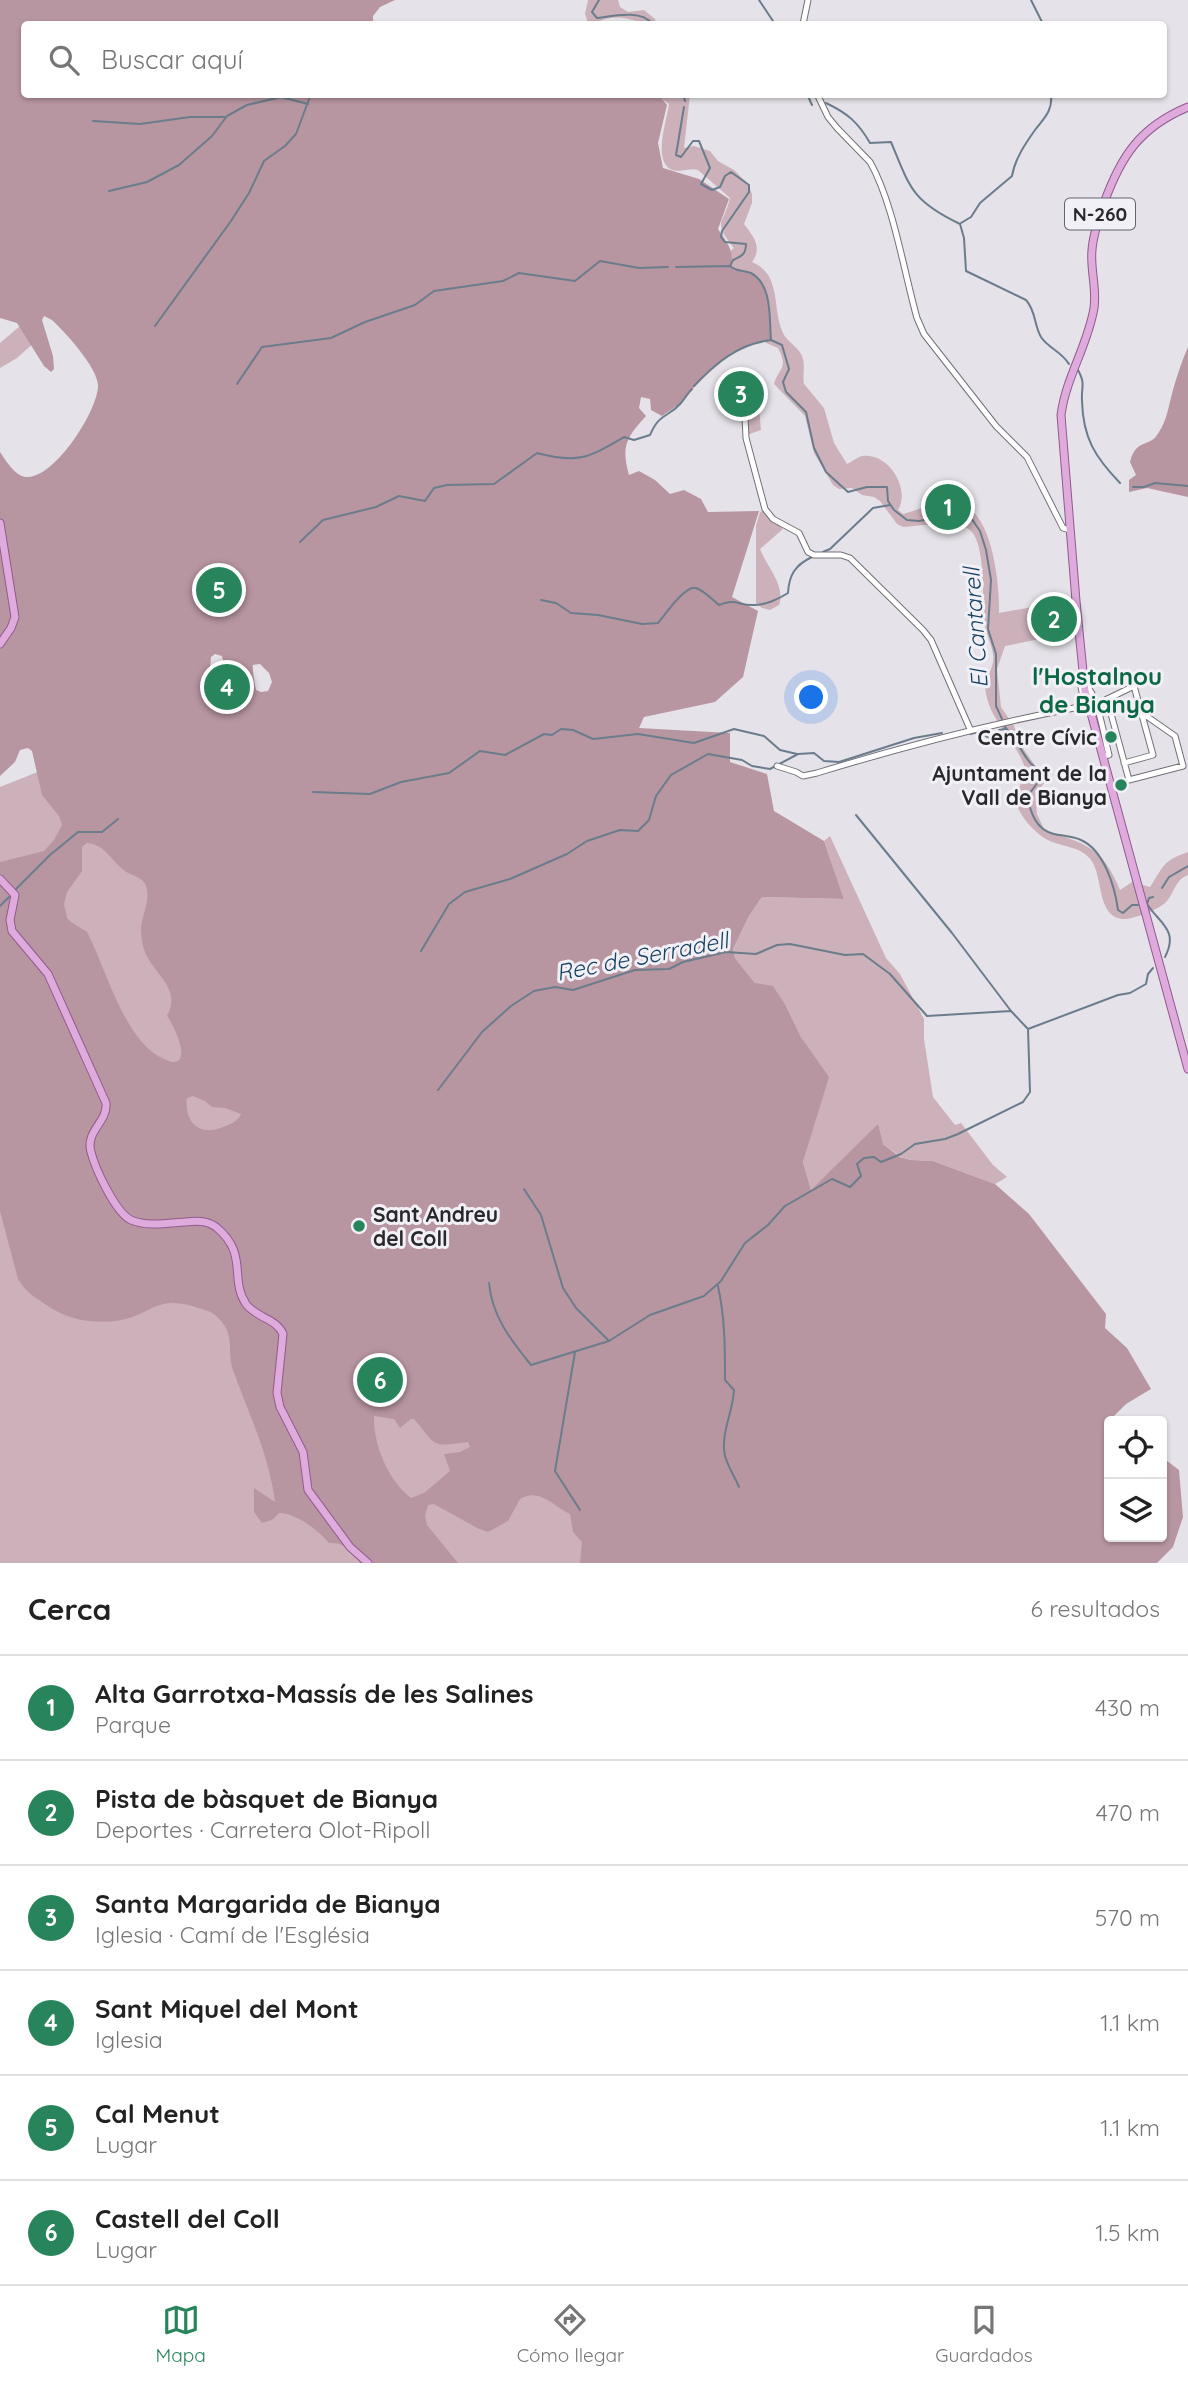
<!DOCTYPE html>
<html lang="es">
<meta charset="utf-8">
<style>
:root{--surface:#fff;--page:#f6f6f6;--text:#222;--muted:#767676;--line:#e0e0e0;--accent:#27845b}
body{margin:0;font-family:Quicksand,sans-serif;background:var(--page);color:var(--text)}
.controls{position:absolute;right:21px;bottom:21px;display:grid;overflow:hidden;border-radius:7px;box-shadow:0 2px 5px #0004}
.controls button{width:63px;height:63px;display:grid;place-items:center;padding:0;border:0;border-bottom:2px solid var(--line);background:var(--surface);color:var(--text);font:35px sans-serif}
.you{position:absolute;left:812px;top:698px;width:24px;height:24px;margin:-18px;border:5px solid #fff;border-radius:50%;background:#1a73e8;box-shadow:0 0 0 10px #1a73e833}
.badge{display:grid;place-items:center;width:46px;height:46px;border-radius:50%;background:var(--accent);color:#fff;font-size:23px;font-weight:700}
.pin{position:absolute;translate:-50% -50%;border:4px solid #fff;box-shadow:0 2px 7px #0006}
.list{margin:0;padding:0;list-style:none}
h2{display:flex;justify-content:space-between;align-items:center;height:91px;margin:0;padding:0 28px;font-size:30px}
h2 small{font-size:23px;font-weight:400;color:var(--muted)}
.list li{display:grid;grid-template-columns:46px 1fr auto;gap:21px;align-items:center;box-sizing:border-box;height:105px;padding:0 28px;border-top:2px solid var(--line)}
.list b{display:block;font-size:26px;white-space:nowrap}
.list p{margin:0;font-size:23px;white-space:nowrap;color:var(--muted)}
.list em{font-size:23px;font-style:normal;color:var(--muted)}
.icon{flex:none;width:38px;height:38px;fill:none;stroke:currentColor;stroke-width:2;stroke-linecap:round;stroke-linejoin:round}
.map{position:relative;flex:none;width:1188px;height:1563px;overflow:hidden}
.search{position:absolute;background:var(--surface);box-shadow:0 2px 5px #0004;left:21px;right:21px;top:21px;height:77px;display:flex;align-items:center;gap:18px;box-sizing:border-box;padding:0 24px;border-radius:7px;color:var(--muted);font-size:26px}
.sheet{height:721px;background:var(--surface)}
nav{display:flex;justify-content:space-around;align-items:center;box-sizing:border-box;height:98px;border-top:2px solid var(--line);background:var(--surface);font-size:19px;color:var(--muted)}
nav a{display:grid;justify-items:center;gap:4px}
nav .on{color:var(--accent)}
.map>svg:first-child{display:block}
</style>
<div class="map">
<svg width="1188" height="1563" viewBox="0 0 1188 1563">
<rect width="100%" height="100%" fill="#e5e3e9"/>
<path fill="#ccb1ba" d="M 588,0 L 618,0 L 620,7 L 628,12 L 644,10 L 655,19 L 656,24 C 641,25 626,15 611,18 C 603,19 597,23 588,23 L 585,14 Z
M 657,95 L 690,95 L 684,148 L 694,146 L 710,151 L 718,161 L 734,170 L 747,183 L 752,194 L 752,203 L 744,224 C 753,236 763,247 752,262 C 783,275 771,311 784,335 C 789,343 799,348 802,356 C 806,366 802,374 804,384 L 824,408 L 834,443 L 847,464 C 852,462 857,457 862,456 C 888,452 911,488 898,510 L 903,514 C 921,509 944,498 962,504 C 993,515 1000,587 999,613 L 1071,600 L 1075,632 L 1005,646 L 997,669 L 1001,707 L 1014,726 L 1022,747 L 1039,771 L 1047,767 C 1046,778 1046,786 1035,791 L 1037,814 L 1045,831 C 1086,843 1103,848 1120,890 L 1132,882 L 1150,887 C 1164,866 1162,861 1188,852 L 1188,875 C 1174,880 1175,894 1165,903 C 1157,910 1136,918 1126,919 C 1096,920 1104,878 1091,860 C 1081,846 1061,847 1048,840 C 1037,835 1019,816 1017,804 C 1015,790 1024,781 1025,768 C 1016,740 990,721 986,693 C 983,680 991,674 993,662 C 995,650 987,638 985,626 C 981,603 987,548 971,531 C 958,519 920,526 903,527 L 897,524 L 880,501 L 874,497 L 862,495 L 852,488 L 839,489 L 833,485 L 814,453 L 805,416 L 774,384 C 779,367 789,369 778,348 L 766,343 L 762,338 L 723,257 L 734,248 C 712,220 723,227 730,198 L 698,170 C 689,167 679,174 670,169 C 653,158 667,120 669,104 Z
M 20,326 L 35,342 L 17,358 L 0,368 L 0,343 Z
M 747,403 L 759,408 L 761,430 L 747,435 L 746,416 L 740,404 Z
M 764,511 L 783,529 L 760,549 C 767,567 786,586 779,605 L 770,610 L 762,608 L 756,603 L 756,526 L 760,512 Z
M 223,698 L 222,711 L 648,1563 L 0,1563 L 0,787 Z
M 830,836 L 886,958 L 900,974 L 924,1019 L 924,1039 L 933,1097 L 955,1125 L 961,1123 L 993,1165 L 1007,1177 L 995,1184 L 933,1161 L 911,1160 L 901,1157 L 883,1144 L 811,1190 L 803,1162 L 828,1077 L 801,1037 L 786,1006 L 755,983 L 735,958 L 733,949 L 749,916 L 762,897 L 844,899 L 824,841 Z"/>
<path fill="#b896a1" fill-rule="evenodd" d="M 0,0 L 395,0 L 380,7 L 373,16 L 373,24 L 24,24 L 24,94 L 659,95 L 667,105 L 658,143 L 663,168 L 699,179 L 729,199 L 718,229 C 725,240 736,252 730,266 C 737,272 744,270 751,274 C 773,285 769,319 771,340 L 758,342 L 731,353 L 706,373 L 681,403 L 662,416 L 651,410 L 650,399 L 641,397 L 639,408 L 646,416 C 626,438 621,446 629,475 L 639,471 L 655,480 L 670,494 L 684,490 L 701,499 L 708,512 L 759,511 L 732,597 L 758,611 L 743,677 L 715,702 L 644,717 L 639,728 L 730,733 L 730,762 L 767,774 L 774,811 L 824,841 L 844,899 L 762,897 L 749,916 L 733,949 L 735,958 L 755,983 L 773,986 L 786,1006 L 801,1037 L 829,1077 L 803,1162 L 811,1190 L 878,1124 L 883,1144 L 900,1157 L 911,1160 L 933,1161 L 995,1184 L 1029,1214 L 1106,1314 L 1105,1328 L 1127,1348 L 1151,1389 L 1126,1404 L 1109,1421 L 1107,1442 L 1109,1443 L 1109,1537 L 1162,1537 L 1162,1457 L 1179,1470 L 1183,1517 L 1173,1547 L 1157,1563 L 580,1563 L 582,1542 L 573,1532 L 570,1514 C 553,1506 539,1487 520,1499 L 508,1521 L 488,1532 L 477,1528 L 434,1504 L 428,1505 L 425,1516 L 427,1525 L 458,1563 L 360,1563 C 351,1551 345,1542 329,1543 C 318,1530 296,1513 279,1513 L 272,1520 L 262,1523 L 254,1512 L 254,1488 L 275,1502 C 269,1454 249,1415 233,1370 C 226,1351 237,1334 216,1316 C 210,1310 200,1309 192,1306 C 156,1296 152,1314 121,1320 C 96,1325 66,1320 45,1304 C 34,1297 25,1291 18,1279 L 0,1211 L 0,862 L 44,851 L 54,840 L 62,825 L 59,816 L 42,795 L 32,751 L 28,748 L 20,750 L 15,762 L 0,776 L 0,452 C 6,461 15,476 26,477 C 54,480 99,409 98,385 C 97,367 65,332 52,320 L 44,316 L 42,320 L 53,356 L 54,369 L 51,372 L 44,366 L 17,323 L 0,318 ZM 215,654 L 222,656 C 226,673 221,678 239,686 L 241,691 L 238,697 L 224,707 L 219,706 L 210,669 L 211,657 ZM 260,664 L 269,673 L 272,682 L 268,691 L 261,692 L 256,690 C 255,685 252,668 253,665 ZM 87,843 C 106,845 111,861 125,871 C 132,876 143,877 146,886 C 151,899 142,915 141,928 C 141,934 142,944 144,949 C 151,973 183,987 167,1016 C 172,1022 192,1061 174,1062 C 172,1063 165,1059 164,1059 C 125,1043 106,968 87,932 L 71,922 L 67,918 L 64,904 L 67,892 L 82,871 L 82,847 ZM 193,1096 L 205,1101 L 212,1107 L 225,1108 L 241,1114 C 237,1122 231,1124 223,1127 C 200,1137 184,1123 187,1098 ZM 374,1416 L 394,1419 L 400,1428 L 411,1419 L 414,1419 C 438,1447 430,1447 468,1442 L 470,1447 L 460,1452 L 444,1454 L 450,1471 L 424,1493 L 411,1498 C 388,1480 373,1444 374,1416 Z
M 1188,347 L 1188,497 L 1147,488 L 1129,492 L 1129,480 L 1136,475 L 1130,462 C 1136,437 1150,449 1159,432 C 1167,420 1169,404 1173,390 C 1177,375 1182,361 1188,347 Z"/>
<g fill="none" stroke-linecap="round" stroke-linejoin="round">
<path stroke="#6b7c8c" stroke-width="2" d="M 599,0 L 592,12 L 597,18 C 613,16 642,9 652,24
M 759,0 L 775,24
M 1031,0 L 1043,24
M 683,94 L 685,101
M 807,94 L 812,105
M 826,103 C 847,113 858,122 870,143 L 891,142 C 910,188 912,201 960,224 L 964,238 L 966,271 L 1026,300 C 1036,311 1034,325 1041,337 C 1048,348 1061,351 1069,364
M 684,107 L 676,155 L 681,157 L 693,141 L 699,141 L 710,168 L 701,184 L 712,190 L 720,187 L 725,176 L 731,172 L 749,185 L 749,192 L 722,231 L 721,237 L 725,242 L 746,244 C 746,254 742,256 733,260 L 730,266 C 737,272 743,270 751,273 C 773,285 769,319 771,340 L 782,345 L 789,369 L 783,382 L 786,392 L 806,412 L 814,448 L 826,472 L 848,492 L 867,487 L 887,487 L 888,501 L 894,510 L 907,520 L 919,521 L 935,518 L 945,512 L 955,512 L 969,515 L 980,531 L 986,550 L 991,580 L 988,629 L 996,654 L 996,706 L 1002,719
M 93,121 L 140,124 L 190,117 L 225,117
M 109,191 L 147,182 L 179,165 L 212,136 L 227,116 L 247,105 L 281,97 L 308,104
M 961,223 L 971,217 L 980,203 L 1012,176 C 1015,159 1025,144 1035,130 C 1044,118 1053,111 1051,94
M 676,267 L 730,266
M 155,326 L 231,221 L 249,193 L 264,161 L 285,146 L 296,134 L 311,94
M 1078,370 C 1086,385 1081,386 1082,401 C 1083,438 1095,457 1120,483
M 237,384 L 262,347 L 331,338 L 365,322 L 415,305 L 434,291 L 503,281 L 519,273 L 575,281 L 600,261 L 639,268 L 668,267
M 694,386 C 716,363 738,344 771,340
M 1133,487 L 1144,487 L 1155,483 L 1188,486
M 300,542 L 323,520 L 376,507 L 399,496 L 425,501 L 434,488 L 447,485 L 494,484 L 537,453 C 578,464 588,458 624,437 L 634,440 L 650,435 C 660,412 668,418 681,403 C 685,398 688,393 692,389
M 823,552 L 830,549 L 873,508 L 890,505
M 541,600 L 556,603 L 571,613 L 598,615 L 642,624 L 658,623 C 665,615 685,585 696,588 C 703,590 713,600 719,605 C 738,598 738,606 754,605 C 765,605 779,599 788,593 C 789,575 795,565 812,557
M 1005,727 C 1015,738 1020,749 1028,760 C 1034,768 1039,769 1041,778 L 1027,797 C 1031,813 1036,830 1054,834 C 1063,836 1072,836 1081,840 C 1104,850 1115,887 1118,910 L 1123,913 L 1132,905 L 1138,905
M 970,734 L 979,732 L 989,738 L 999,730 L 1005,729
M 313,792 L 370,794 L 401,782 L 449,773 L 480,751 L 505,755 L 544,734 L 552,735 L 561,729 L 573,730 L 593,739 L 638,734 L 694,743 L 734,729 L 764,736 L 780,750 L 797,754
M 856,815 L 952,933 L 1011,1011
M 1162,888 L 1169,877 L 1188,866
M 16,889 L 50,855 L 78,832 L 102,832 L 118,819
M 1153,897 L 1149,898 L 1147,904 C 1160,924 1179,930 1165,957
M 0,906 L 9,897
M 421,951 L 449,904 L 465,892 L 510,879 L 567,854 L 587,841 L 620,830 L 638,831 L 649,820 L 656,796 L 671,775 L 708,754 L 742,760 L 752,766 L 770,769 L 798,754 L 814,753 L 824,761 L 839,762 L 914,738 L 942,733
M 438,1090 L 482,1032 L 511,1006 L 534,991 L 555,987 L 573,990 L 635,970 L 669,969 L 683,962 L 726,952 L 756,954 L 777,945 L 790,944 L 845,955 L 863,954 L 890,974 L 927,1016 L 1011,1011 L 1027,1028
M 524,1189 L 541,1215 L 563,1288 L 576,1308 L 609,1341 L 650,1315 L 704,1296 L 721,1281 L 745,1243 L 768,1225 L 785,1206 L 832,1179 L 850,1187 L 861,1176 L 857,1164 L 864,1158 L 874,1157 L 881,1162 L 901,1154 L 915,1144 L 945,1139 L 958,1134 L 1023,1102 L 1030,1092 L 1028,1029 L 1118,995 L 1130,993 L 1146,984 L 1148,974 L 1153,968
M 489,1283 C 492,1316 510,1339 531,1365 L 609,1341
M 718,1286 C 725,1318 725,1348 725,1380 L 734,1390 C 733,1412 720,1435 725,1456 C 728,1467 735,1477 739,1487
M 575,1352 L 555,1471 L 580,1510"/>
<g stroke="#727077" stroke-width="7">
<path id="minor" d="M 803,24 L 808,0
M 817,94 L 828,117 L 837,128 L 870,162 C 893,202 904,272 917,318 L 924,334 L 996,426 L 1027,457 L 1063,528 L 1070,530
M 742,410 L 745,418 L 746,438 L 765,509 L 773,519 L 799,533 L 808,552 L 814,555 L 841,555 L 850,558 L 923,630 L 931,640 L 970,729
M 1083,679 L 1081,687 L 1085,707
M 1085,684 C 1098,695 1104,737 1109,755 L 1103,756
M 1107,699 L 1129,780 L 1183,766 L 1175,736 L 1142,713
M 1089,708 L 1134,686 L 1153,755 L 1124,763
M 777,766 L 796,772 L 803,776 L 817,773 C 902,747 986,725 1074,708 L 1089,706"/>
</g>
<g stroke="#92598f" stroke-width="9">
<path id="major" d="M 1188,107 C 1140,127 1121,156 1104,203 C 1099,218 1093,234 1092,250 C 1090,269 1097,289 1094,308 C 1088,345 1066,377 1061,415 L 1076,601 L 1085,691 L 1188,1069
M 0,523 L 15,617 L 11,628 L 0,644
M 0,879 L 15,895 L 10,920 L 12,931 L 48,974 L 106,1103 C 108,1122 85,1131 91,1152 C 95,1168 115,1212 131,1220 C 147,1227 169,1223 185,1222 C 196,1221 206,1220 216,1227 C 249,1254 229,1278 246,1304 C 256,1318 276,1318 283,1334 L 277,1393 L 280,1407 L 303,1452 L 308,1490 L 350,1547 L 368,1563"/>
</g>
<use href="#minor" stroke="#fff" stroke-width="5"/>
<use href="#major" stroke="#dfabdc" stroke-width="7"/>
</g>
<g fill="#27845b" stroke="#f2f0f7" stroke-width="2.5">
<circle cx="1111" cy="737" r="7"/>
<circle cx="1121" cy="785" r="7"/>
<circle cx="359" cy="1226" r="7"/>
</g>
<g text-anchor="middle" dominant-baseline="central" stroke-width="6" stroke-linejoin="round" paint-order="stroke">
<rect fill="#f2f0f7" stroke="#656468" stroke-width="2" x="1065" y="198.5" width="70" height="31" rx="5"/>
<g font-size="19" font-weight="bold" fill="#29282a">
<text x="1100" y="214">N-260</text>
</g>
<g font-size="21" font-weight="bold" fill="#29282a" stroke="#f2f0f7" text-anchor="end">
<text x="1097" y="737">Centre Cívic</text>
<text x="1107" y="773">Ajuntament de la<tspan x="1107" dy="24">Vall de Bianya</tspan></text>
<text x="373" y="1214" text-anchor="start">Sant Andreu<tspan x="373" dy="24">del Coll</tspan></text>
</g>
<g font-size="23" font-style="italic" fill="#174262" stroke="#f2f0f7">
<text transform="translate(975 628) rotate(-94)">El Cantarell</text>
<text transform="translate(642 956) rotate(-11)">Rec de Serradell</text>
</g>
<g font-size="24" font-weight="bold" fill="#0c6844" stroke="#f2f0f7">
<text x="1097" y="676">l'Hostalnou<tspan x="1097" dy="28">de Bianya</tspan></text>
</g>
</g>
</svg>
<div class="controls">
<button><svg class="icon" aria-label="locate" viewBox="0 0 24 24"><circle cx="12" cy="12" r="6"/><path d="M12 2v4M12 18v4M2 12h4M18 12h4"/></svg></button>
<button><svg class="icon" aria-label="layers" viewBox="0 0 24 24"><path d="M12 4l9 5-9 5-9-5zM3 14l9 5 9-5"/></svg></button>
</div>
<div class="you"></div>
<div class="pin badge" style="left:948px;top:507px">1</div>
<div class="pin badge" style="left:1054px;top:619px">2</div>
<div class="pin badge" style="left:741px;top:394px">3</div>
<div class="pin badge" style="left:227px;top:687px">4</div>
<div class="pin badge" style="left:219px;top:590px">5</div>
<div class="pin badge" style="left:380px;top:1380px">6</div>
<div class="search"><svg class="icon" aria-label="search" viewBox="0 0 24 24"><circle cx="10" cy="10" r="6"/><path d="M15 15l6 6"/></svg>Buscar aquí</div>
</div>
<section class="sheet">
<h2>Cerca<small>6 resultados</small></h2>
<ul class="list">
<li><span class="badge">1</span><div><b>Alta Garrotxa-Massís de les Salines</b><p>Parque</p></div><em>430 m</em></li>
<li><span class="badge">2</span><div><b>Pista de bàsquet de Bianya</b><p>Deportes · Carretera Olot-Ripoll</p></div><em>470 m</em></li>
<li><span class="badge">3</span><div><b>Santa Margarida de Bianya</b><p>Iglesia · Camí de l'Església</p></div><em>570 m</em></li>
<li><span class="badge">4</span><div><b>Sant Miquel del Mont</b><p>Iglesia</p></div><em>1.1 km</em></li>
<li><span class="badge">5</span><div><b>Cal Menut</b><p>Lugar</p></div><em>1.1 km</em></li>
<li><span class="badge">6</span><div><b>Castell del Coll</b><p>Lugar</p></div><em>1.5 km</em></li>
</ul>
</section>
<nav>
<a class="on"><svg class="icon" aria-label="map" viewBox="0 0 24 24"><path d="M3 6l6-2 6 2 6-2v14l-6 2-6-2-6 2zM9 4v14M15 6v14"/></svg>Mapa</a>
<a><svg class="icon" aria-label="directions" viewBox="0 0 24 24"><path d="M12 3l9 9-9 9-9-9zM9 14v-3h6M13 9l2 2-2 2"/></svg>Cómo llegar</a>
<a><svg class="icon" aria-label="saved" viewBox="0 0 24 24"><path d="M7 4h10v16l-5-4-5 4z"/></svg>Guardados</a>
</nav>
